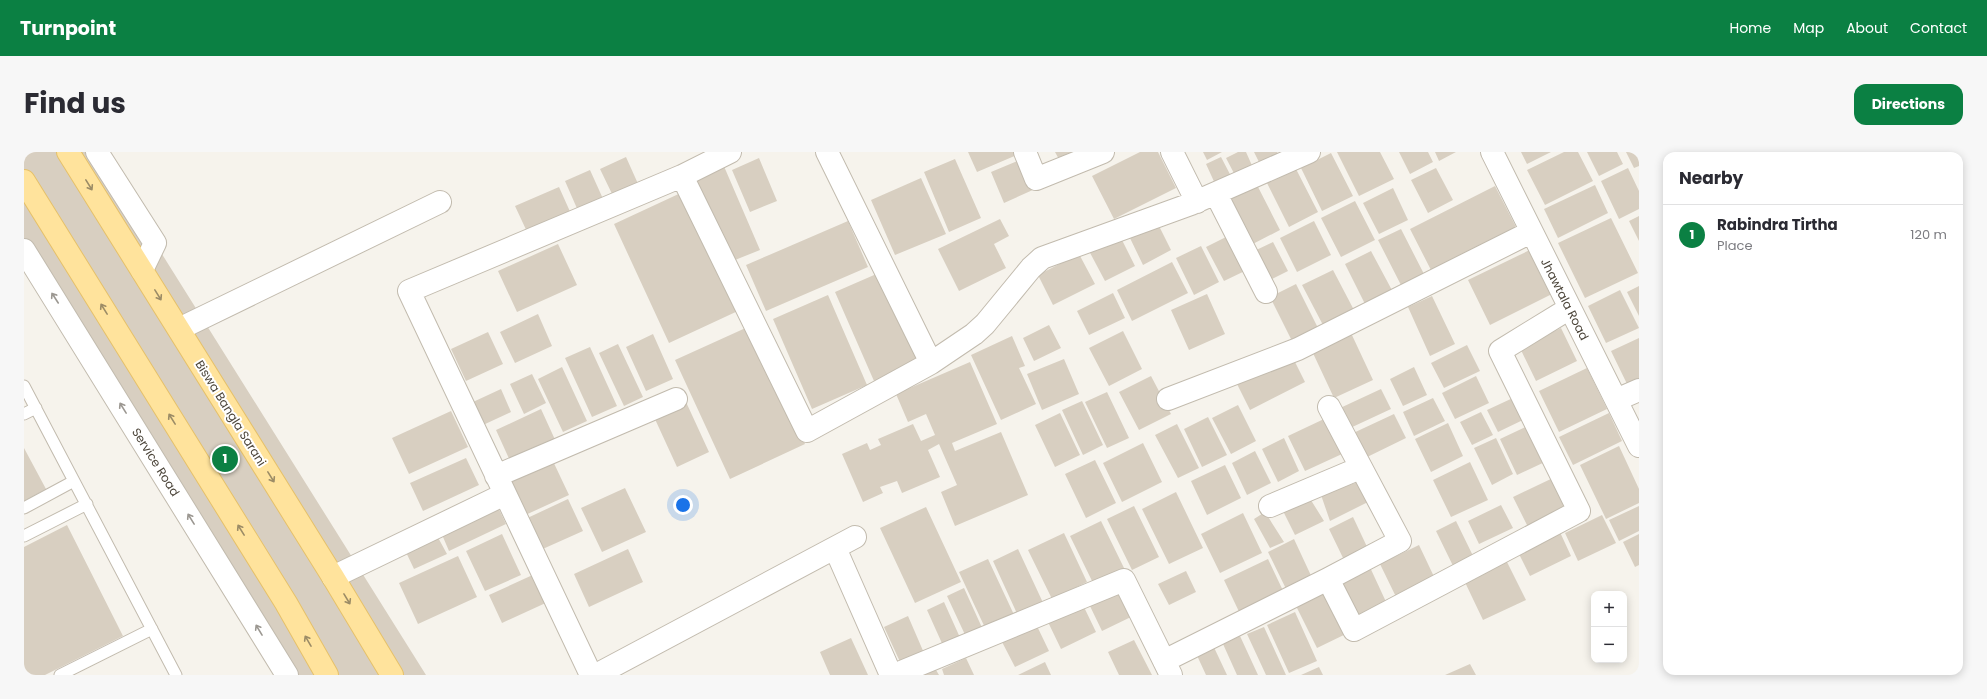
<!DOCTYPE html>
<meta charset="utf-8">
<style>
:root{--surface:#fff;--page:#f7f7f7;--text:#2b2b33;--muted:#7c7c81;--line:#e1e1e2;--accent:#0b8043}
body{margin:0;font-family:Poppins,sans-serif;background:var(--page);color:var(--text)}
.controls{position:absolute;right:12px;bottom:12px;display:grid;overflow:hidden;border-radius:8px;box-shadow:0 2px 10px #0003}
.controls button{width:36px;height:36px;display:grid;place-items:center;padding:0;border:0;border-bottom:1px solid var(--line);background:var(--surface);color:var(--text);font:20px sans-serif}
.you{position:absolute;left:659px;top:353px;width:14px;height:14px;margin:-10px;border:3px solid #fff;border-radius:50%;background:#1a73e8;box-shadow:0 0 0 6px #1a73e833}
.badge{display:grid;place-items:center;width:26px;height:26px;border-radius:50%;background:var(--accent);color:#fff;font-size:13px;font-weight:700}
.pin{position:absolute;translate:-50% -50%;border:2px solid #fff;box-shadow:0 1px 4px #0006}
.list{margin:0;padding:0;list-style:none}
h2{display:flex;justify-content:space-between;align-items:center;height:52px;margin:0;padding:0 16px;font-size:17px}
h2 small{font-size:13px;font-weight:400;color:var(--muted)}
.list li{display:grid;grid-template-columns:26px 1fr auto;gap:12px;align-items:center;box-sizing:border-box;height:60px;padding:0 16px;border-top:1px solid var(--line)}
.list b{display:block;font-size:15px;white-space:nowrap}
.list p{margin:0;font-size:13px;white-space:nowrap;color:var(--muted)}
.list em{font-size:13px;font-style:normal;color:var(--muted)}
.map{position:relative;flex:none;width:1615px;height:523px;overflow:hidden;border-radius:12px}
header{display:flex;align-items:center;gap:24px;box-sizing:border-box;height:56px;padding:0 20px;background:var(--accent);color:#fff}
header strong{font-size:19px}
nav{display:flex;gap:22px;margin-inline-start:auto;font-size:14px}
.intro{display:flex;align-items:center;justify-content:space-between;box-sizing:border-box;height:96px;padding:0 24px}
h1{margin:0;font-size:28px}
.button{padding:10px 18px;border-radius:12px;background:var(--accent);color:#fff;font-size:14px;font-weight:700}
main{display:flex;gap:24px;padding:0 24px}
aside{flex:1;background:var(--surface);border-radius:12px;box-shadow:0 2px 10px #0003}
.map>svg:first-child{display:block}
</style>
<header>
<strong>Turnpoint</strong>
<nav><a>Home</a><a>Map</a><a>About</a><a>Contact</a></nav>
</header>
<div class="intro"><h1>Find us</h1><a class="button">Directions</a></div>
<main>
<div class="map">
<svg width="1615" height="523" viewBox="0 0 1615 523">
<rect width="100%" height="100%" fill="#f6f3ec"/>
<path fill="#d8cfc1" d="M 0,0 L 78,0 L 131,91 L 402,523 L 268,523 L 0,88 Z
M 944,0 L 994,0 L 995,2 L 953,20 Z
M 1031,0 L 1060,0 L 1037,11 Z
M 1116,0 L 1134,0 L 1152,36 L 1090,67 L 1068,24 Z
M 1179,0 L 1198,0 L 1183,8 Z
M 1214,0 L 1222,0 L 1230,18 L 1213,27 L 1202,6 Z
M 1230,0 L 1253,0 L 1255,4 L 1237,14 Z
M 1313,0 L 1356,0 L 1370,27 L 1335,44 Z
M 1375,0 L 1404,0 L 1409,10 L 1386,22 Z
M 1411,0 L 1432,0 L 1415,9 Z
M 1497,0 L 1527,0 L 1503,12 Z
M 1540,0 L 1554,0 L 1569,29 L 1521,53 L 1503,18 Z
M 1563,0 L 1593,0 L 1599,12 L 1575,24 Z
M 1602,0 L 1615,0 L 1615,14 L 1610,16 Z
M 1307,1 L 1329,44 L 1298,59 L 1277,16 Z
M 602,5 L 615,34 L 590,46 L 576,17 Z
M 1197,5 L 1209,28 L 1193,36 L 1182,12 Z
M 735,6 L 753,49 L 726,60 L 708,18 Z
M 931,7 L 957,66 L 925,80 L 900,20 Z
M 998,7 L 1011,37 L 980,51 L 967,20 Z
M 699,12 L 736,98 L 706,110 L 668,24 Z
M 1412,16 L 1429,48 L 1404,61 L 1387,28 Z
M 1604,16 L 1615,39 L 1615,57 L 1595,67 L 1577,29 Z
M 1272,17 L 1294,60 L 1265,75 L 1243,31 Z
M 566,18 L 580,49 L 555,61 L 541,29 Z
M 897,26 L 922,82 L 871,103 L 847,48 Z
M 1233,33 L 1256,78 L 1223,95 L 1200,50 Z
M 1571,33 L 1584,61 L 1534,86 L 1520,57 Z
M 1471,34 L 1492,75 L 1407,118 L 1386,77 Z
M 535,35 L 548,64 L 505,84 L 491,54 Z
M 1369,36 L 1384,68 L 1355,82 L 1339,51 Z
M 661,39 L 716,158 L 645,191 L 590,72 Z
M 1331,49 L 1351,88 L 1317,105 L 1297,66 Z
M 1615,64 L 1615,89 L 1605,69 Z
M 1587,66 L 1614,121 L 1561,146 L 1534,91 Z
M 976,67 L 985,84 L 970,92 L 982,116 L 935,139 L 914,97 Z
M 824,69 L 844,115 L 742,159 L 722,113 Z
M 1290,69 L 1307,103 L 1273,120 L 1256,86 Z
M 1133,70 L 1147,98 L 1119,113 L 1105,84 Z
M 1377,77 L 1401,124 L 1378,135 L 1354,88 Z
M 1210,81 L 1227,116 L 1200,129 L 1182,95 Z
M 1095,82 L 1111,114 L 1081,129 L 1064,97 Z
M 1249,90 L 1264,119 L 1240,131 L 1226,101 Z
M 534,92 L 553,133 L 493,160 L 474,119 Z
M 1177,94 L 1195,130 L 1170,143 L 1152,106 Z
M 1510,96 L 1532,140 L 1466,173 L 1444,128 Z
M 1347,99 L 1370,142 L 1343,156 L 1321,112 Z
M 1055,102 L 1071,132 L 1029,153 L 1014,123 Z
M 1148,110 L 1164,141 L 1108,169 L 1093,138 Z
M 1309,118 L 1331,160 L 1300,175 L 1278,133 Z
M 857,120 L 896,210 L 850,229 L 811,140 Z
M 1272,132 L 1297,182 L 1271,195 L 1246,145 Z
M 1615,134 L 1615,164 L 1603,140 Z
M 1596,138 L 1615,176 L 1582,191 L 1564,154 Z
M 1089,141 L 1101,166 L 1065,183 L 1053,159 Z
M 1183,142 L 1201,182 L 1165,198 L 1147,158 Z
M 804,143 L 843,233 L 788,257 L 749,167 Z
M 1408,144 L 1431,192 L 1406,204 L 1384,155 Z
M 514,162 L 528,194 L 491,211 L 476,180 Z
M 1025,173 L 1037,196 L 1010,209 L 999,186 Z
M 726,174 L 781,292 L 706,327 L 651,208 Z
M 1537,176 L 1553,209 L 1512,229 L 1496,196 Z
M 1099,179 L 1118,217 L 1085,234 L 1065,196 Z
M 464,180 L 479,212 L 442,229 L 427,197 Z
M 1327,181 L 1349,228 L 1310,246 L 1288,199 Z
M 629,182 L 649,227 L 622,239 L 602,195 Z
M 988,184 L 1001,214 L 995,216 L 1012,252 L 977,268 L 947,203 Z
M 1615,186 L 1615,229 L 1604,234 L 1587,199 Z
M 594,192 L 619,245 L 600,254 L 575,201 Z
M 1443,193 L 1456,219 L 1420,236 L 1407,211 Z
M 566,195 L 593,254 L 568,265 L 541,206 Z
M 1268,204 L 1281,230 L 1226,258 L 1213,232 Z
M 1040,207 L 1055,242 L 1018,258 L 1003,222 Z
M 946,210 L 973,272 L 928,291 L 931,299 L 977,280 L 1004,343 L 931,374 L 917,340 L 933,333 L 915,292 L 904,298 L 916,325 L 878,341 L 873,329 L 856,335 L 859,341 L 839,350 L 818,302 L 843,291 L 846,298 L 857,293 L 854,287 L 889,272 L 897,289 L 911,283 L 902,262 L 884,270 L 872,242 Z
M 538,215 L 563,269 L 539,280 L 514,227 Z
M 1390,215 L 1403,243 L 1379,254 L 1366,227 Z
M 1563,216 L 1583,257 L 1535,280 L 1515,239 Z
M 508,222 L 522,251 L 500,262 L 486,232 Z
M 1127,224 L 1147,262 L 1115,278 L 1095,240 Z
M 1452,224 L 1465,251 L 1431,267 L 1418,241 Z
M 477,237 L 487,260 L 459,273 L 449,250 Z
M 1357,237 L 1367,257 L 1324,277 L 1314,257 Z
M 1083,240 L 1105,286 L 1083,296 L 1061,250 Z
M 1491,245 L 1501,267 L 1474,280 L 1463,258 Z
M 1409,246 L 1421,269 L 1390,284 L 1379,260 Z
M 1058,249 L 1079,293 L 1059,303 L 1038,258 Z
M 662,250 L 685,300 L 653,315 L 630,265 Z
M 1214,253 L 1232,289 L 1207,302 L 1188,266 Z
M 517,257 L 533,292 L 488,313 L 472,278 Z
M 427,259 L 444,295 L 385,322 L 368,286 Z
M 1457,260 L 1469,283 L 1448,293 L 1436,270 Z
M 1036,261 L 1056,303 L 1031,315 L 1011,273 Z
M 1585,261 L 1598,289 L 1549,313 L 1535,285 Z
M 1370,262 L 1382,286 L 1337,308 L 1325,283 Z
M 1184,265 L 1203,303 L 1178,315 L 1160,277 Z
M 1300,267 L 1318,302 L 1281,319 L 1264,284 Z
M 1424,271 L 1439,304 L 1407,320 L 1391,287 Z
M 1153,272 L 1175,316 L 1154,326 L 1131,283 Z
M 1506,273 L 1523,309 L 1493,323 L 1476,287 Z
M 1260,286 L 1275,319 L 1254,330 L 1238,297 Z
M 1472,286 L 1489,322 L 1468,333 L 1450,296 Z
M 1119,291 L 1138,330 L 1098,350 L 1079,311 Z
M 1595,294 L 1615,337 L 1615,351 L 1582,367 L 1556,313 Z
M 0,296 L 22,337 L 0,349 Z
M 1231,299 L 1247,331 L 1223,343 L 1208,311 Z
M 527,305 L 545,343 L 497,365 L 479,327 Z
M 442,306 L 455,333 L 399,359 L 386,331 Z
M 1071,308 L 1092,351 L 1062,366 L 1041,322 Z
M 1446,310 L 1464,348 L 1427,365 L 1409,328 Z
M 1201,313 L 1217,346 L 1183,363 L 1167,329 Z
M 1531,325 L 1547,357 L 1505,377 L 1489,345 Z
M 1334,330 L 1344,350 L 1306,369 L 1297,343 Z
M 601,336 L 622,380 L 578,400 L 557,356 Z
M 1152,340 L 1179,396 L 1145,412 L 1118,357 Z
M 1285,345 L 1300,369 L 1271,383 L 1257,355 Z
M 544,347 L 559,379 L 512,400 L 497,369 Z
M 472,351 L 482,372 L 425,399 L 416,378 Z
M 1477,353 L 1489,376 L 1455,392 L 1444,369 Z
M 1110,354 L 1135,405 L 1108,418 L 1083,367 Z
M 1615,354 L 1615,379 L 1595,389 L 1585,368 Z
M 902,355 L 937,430 L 891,451 L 856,376 Z
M 1241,360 L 1260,390 L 1246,396 L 1230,367 Z
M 1219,361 L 1238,401 L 1196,421 L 1177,382 Z
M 1578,363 L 1592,391 L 1554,409 L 1541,381 Z
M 1329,365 L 1345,399 L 1321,410 L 1305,377 Z
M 1077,369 L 1101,418 L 1070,433 L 1046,384 Z
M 1432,369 L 1452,410 L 1432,420 L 1412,379 Z
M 43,373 L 99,484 L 21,523 L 0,523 L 0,395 Z
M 1535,378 L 1547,404 L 1506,424 L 1493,398 Z
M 411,380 L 423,402 L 390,417 L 380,396 Z
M 1040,381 L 1063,430 L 1028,447 L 1004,398 Z
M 478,382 L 497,423 L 461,439 L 442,399 Z
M 1615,382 L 1615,413 L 1611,415 L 1599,390 Z
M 1270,387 L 1290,430 L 1265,443 L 1244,400 Z
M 1395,393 L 1413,431 L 1374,449 L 1356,412 Z
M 604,397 L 619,430 L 565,455 L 550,422 Z
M 994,397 L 1021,455 L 995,466 L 969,409 Z
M 434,404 L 453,445 L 394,472 L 375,431 Z
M 1480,404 L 1502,448 L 1459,468 L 1438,424 Z
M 964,407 L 992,467 L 963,480 L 935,420 Z
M 1244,407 L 1262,445 L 1218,466 L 1200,428 Z
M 1344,411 L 1363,452 L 1329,469 L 1309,428 Z
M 1162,419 L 1172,440 L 1145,453 L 1134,432 Z
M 513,421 L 526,449 L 478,471 L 465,443 Z
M 940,436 L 960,480 L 943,487 L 923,444 Z
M 1096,438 L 1109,464 L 1078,479 L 1065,452 Z
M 1305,438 L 1326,480 L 1293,496 L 1272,454 Z
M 920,450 L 938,490 L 921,498 L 903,458 Z
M 1059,453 L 1072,480 L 1037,497 L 1024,470 Z
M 1271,460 L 1293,509 L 1265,521 L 1243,473 Z
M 884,464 L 900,501 L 877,512 L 860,475 Z
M 1012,472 L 1025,499 L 991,515 L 977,488 Z
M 1240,475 L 1262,523 L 1242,523 L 1223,482 Z
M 1216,484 L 1234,523 L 1213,523 L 1199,492 Z
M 827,486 L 844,523 L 806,523 L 796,500 Z
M 1110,488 L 1128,523 L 1095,523 L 1084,500 Z
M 1187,489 L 1203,523 L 1182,523 L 1170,497 Z
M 942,506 L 950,523 L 920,523 L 918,517 Z
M 1021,510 L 1027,523 L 994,523 Z
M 1446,512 L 1452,523 L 1421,523 Z
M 1295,515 L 1299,523 L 1277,523 Z
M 912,518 L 915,523 L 900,523 Z"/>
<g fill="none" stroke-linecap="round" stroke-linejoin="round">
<g stroke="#c2bbae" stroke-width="13">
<path id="service" d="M 0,234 L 152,523
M 0,262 L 12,256
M 0,356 L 50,329
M 0,384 L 63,352
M 36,523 L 128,477"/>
</g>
<g stroke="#c2bbae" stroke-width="24">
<path id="minor" d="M 803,0 L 907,211
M 1001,0 L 1012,27 L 1079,0
M 1148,0 L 1173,50
M 1468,0 L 1615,294
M 658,24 L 706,0
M 1192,42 L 1242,140
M 155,177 L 416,50
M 1144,247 L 1274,197 L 1507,80
M 1592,248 L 1615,238
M 472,324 L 652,247
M 1246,354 L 1336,316
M 811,396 L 867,523
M 309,425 L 481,342
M 1304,427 L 1330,478 L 1555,359 L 1476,199 L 1546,156
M 1140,509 L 1304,427 L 1376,389 L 1305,255
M 567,523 L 385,139 L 658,24 L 783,279 L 907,211 L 950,182 L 961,172 L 1007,116 L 1018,106 L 1167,52 L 1285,0
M 572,523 L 831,385
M 870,523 L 1100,428 L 1147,523"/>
</g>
<g stroke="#c2bbae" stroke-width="24">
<path id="tertiary" d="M 73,0 L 131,91 L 118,118
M 0,98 L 263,523"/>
</g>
<g stroke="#e6c16a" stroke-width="24">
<path id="primary" d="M 44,0 L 309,425 L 368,523
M 0,29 L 262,451 L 303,523"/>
</g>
<use href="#service" stroke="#fff" stroke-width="11"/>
<use href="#minor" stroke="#fff" stroke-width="22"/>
<use href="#tertiary" stroke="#fff" stroke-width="22"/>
<use href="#primary" stroke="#ffe39c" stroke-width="22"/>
</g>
<defs><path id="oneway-shaft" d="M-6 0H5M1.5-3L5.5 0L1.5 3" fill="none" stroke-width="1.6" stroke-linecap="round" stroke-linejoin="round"/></defs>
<g stroke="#9c8c66">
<use href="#oneway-shaft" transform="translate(65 33) rotate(58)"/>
<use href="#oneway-shaft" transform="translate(134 143) rotate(58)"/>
<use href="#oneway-shaft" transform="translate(80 157) rotate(-122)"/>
<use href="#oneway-shaft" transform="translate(148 267) rotate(-122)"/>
<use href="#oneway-shaft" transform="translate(247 325) rotate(58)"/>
<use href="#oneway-shaft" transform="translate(217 378) rotate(-122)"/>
<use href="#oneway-shaft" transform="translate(323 447) rotate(59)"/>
<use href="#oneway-shaft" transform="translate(284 489) rotate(-120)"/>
</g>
<g stroke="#9c9892">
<use href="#oneway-shaft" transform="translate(31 146) rotate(-123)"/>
<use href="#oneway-shaft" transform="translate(99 256) rotate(-122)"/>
<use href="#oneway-shaft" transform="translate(167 367) rotate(-122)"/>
<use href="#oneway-shaft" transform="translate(235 478) rotate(-121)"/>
</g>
<g text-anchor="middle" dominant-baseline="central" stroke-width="4" stroke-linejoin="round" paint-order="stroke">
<g font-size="12" fill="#4b4439" stroke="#fff">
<text transform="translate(1541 147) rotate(63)">Jhawtala Road</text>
<text transform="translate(207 261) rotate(58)">Biswa Bangla Sarani</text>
<text transform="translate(132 310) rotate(58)">Service Road</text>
</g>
</g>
</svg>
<div class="controls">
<button>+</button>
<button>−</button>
</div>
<div class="you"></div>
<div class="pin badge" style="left:201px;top:307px">1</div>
</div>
<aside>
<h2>Nearby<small></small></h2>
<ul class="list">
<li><span class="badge">1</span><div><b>Rabindra Tirtha</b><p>Place</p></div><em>120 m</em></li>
</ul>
</aside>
</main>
